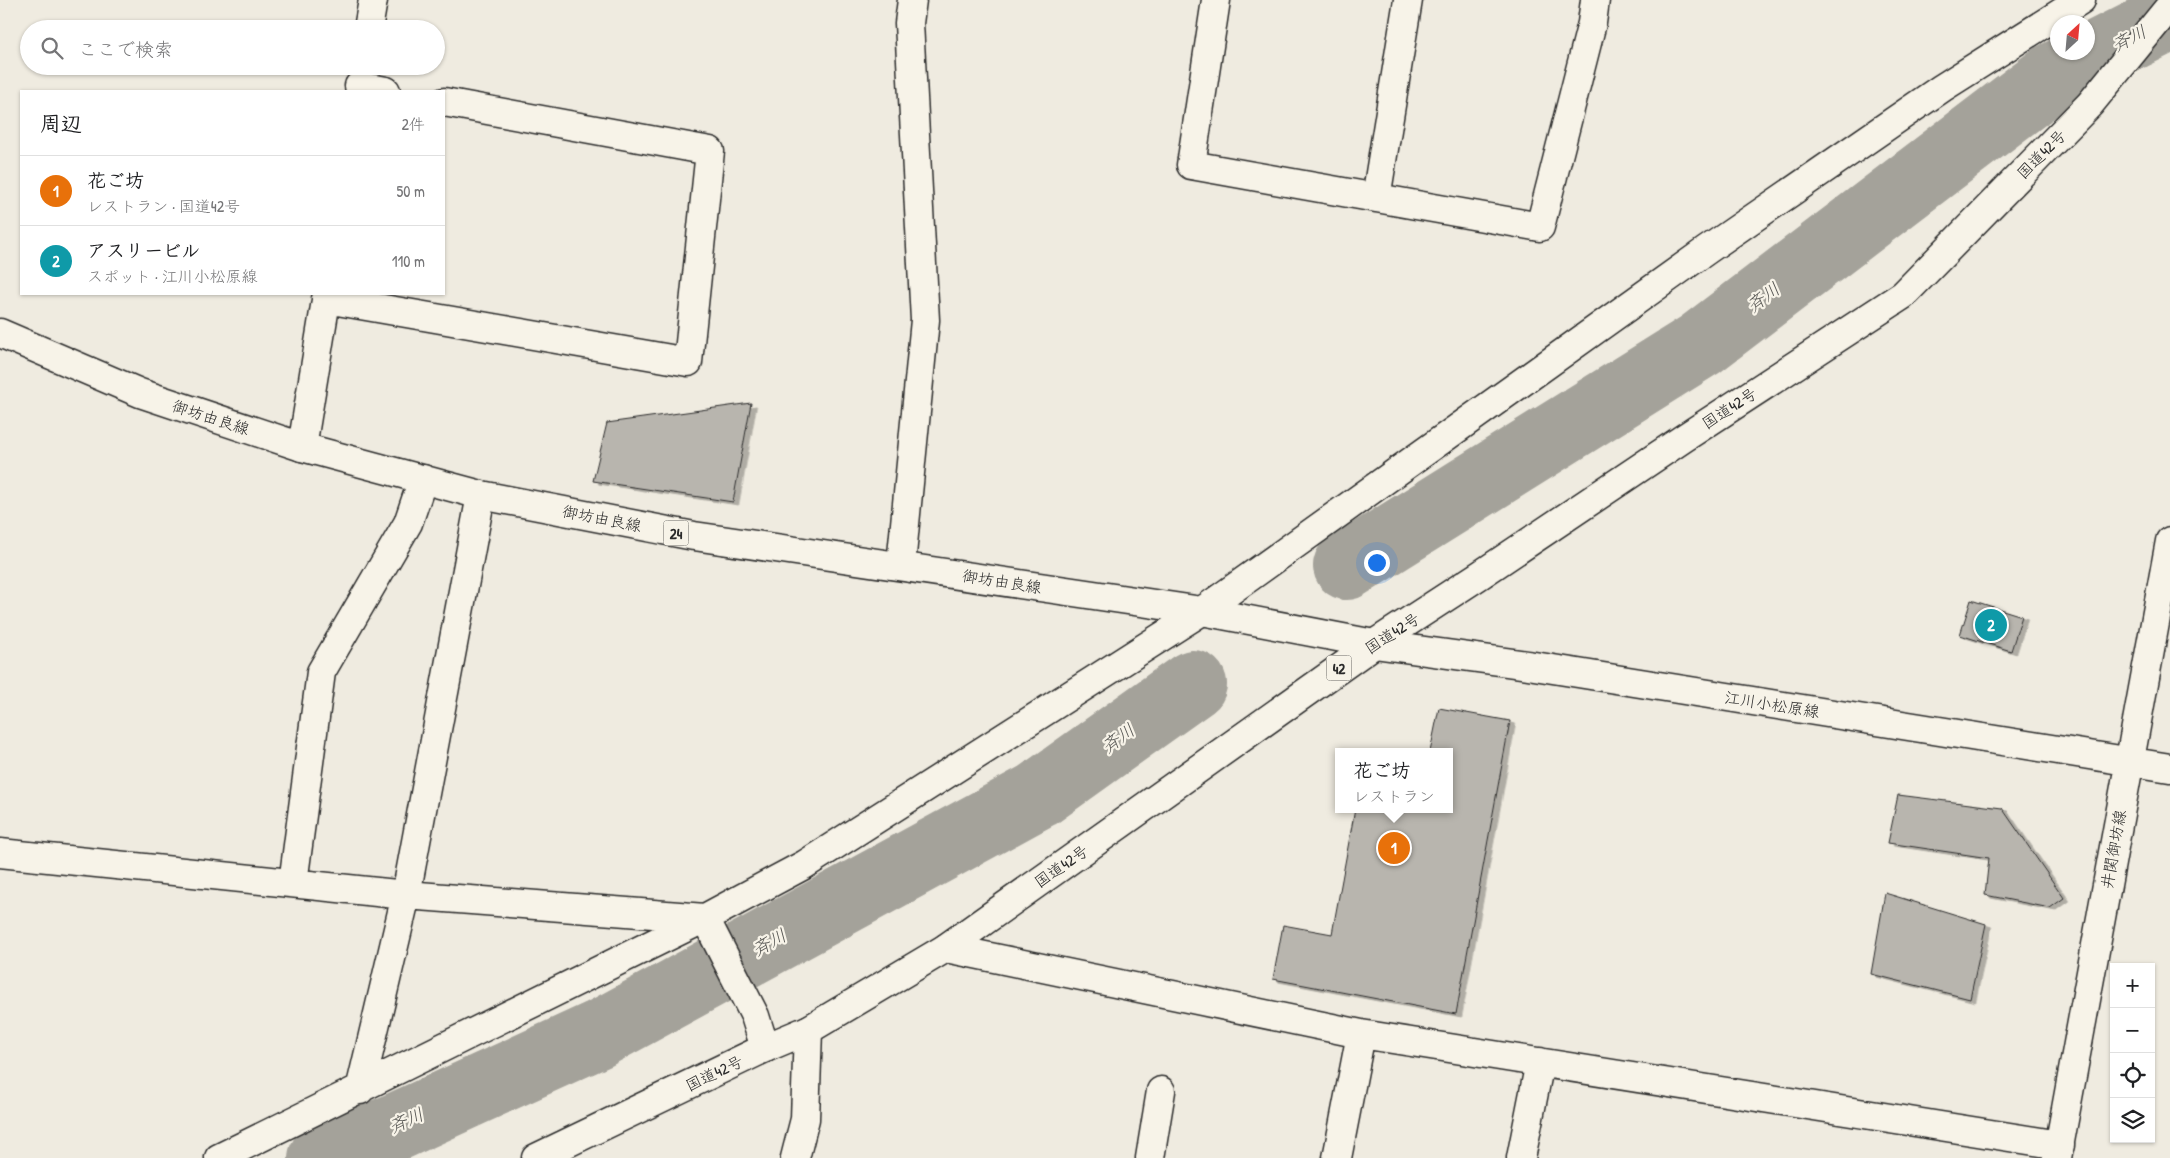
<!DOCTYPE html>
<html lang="ja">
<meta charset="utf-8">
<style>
:root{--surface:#fff;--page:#f2f2f2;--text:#202124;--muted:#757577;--line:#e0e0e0;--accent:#db2777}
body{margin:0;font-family:"Patrick Hand","Klee One",sans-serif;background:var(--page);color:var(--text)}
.controls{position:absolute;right:15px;bottom:15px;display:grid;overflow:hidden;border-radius:0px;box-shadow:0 1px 4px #0004}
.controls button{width:45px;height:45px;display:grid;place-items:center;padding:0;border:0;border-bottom:1px solid var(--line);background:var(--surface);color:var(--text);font:25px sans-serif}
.compass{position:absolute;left:2050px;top:15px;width:45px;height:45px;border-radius:50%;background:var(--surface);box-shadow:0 1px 4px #0004;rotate:26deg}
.you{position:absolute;left:1376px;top:562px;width:18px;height:18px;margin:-12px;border:4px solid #fff;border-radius:50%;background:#1a73e8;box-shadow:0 0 0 8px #1a73e833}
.badge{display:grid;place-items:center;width:32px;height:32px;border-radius:50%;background:var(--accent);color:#fff;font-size:16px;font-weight:700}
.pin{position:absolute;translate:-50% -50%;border:2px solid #fff;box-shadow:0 1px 5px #0006}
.popup{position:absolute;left:1335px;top:748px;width:118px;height:65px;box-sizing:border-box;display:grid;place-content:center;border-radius:0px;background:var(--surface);filter:drop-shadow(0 1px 4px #0005);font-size:16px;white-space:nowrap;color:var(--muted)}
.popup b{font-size:19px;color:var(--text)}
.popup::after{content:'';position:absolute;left:50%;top:100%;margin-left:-10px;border:10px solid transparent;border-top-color:var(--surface)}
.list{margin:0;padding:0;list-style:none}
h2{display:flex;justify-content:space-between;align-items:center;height:65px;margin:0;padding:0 20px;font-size:21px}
h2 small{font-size:16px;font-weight:400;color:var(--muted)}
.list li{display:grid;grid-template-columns:32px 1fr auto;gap:15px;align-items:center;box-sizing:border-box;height:70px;padding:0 20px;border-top:1px solid var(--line)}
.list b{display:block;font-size:19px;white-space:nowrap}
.list p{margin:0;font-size:16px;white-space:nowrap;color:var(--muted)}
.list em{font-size:16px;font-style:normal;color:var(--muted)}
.icon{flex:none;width:28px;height:28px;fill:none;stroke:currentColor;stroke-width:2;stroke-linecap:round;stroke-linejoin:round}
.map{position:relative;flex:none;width:2170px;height:1158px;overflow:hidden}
.search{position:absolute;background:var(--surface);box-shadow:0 1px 4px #0004;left:20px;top:20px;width:425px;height:55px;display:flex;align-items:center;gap:12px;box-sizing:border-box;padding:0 18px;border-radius:28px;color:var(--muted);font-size:19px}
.panel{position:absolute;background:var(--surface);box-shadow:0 1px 4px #0004;left:20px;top:90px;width:425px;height:205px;border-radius:0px}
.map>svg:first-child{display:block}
</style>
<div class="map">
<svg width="2170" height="1158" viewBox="0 0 2170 1158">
<defs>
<filter id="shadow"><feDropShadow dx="5.5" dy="3" stdDeviation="0" flood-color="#0004"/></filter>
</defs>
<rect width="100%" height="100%" fill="#efebe0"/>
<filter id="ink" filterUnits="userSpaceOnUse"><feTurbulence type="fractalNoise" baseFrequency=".02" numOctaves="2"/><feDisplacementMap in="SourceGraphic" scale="10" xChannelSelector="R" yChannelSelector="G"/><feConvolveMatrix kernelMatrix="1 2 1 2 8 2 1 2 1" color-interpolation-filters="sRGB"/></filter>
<g filter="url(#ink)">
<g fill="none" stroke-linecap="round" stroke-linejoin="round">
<path stroke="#a4a29a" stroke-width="68" d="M 1347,566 L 1700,345 L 2052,77 L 2170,17
M 322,1158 L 396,1127 L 599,1034 L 1038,795 L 1193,684"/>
</g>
<path fill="#b8b5ae" stroke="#2b2b2b" filter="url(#shadow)" d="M 751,403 L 733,502 L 593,481 L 607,423 Z
M 1971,600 L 2022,616 L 2011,651 L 1960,635 Z
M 1439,708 L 1510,721 L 1456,1014 L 1273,979 L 1283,925 L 1332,934 L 1355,809 L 1449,809 L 1449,752 L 1430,752 Z
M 1898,795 L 2002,808 L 2064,898 L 2050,908 L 1985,895 L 1989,858 L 1888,843 Z
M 1885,893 L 1986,924 L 1970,999 L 1871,974 Z"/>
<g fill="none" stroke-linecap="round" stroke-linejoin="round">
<g stroke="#2b2b2b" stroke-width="31">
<path id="minor" d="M 1216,0 L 1191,165 L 1540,227 L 1592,23 L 1595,0
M 368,29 L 373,0
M 359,86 L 386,91
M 1376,198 L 1408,0
M 326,299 L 688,362 L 710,151 L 444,102
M 302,447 L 327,294
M 901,565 L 925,320 L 909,23 L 912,0
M 0,853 L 406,895 L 705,918
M 293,883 L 321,672 L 408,523 L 423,479
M 705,918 L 755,1016 L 765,1048
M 946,948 L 1361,1034 L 2060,1145
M 360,1090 L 406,895 L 481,495
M 219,1158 L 705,918 L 804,865 L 1202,611 L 1707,250 L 1942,88 L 2081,0
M 795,1158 L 805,1119 L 808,1030
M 1150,1158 L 1161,1091
M 1337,1158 L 1361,1034
M 1521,1158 L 1540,1062"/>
</g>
<g stroke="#2b2b2b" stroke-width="31">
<path id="secondary" d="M 1374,644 L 1528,665 L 2170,768
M 2057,1158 L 2170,541"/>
</g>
<g stroke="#2b2b2b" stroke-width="31">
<path id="primary" d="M 0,333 L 140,393 L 302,447 L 481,495 L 694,536 L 1202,611 L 1374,644"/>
</g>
<g stroke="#2b2b2b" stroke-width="31">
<path id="trunk" d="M 536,1158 L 765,1048 L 808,1030 L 946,948 L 1374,644 L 1480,575 L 1684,438 L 1903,295 L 2090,104 L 2170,6"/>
</g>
<use href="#minor" stroke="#f7f3e8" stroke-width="28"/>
<use href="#secondary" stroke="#f7f3e8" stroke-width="28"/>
<use href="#primary" stroke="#f7f3e8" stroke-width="28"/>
<use href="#trunk" stroke="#f7f3e8" stroke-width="28"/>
</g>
</g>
<g text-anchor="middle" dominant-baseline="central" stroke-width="4.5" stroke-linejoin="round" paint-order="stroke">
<g fill="#f7f3e8" stroke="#686764" stroke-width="1">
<rect x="663.5" y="520.5" width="25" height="25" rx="4"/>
<rect x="1326.5" y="655.5" width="25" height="25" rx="4"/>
</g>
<g font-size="15" font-weight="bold" fill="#2b2b2b">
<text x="676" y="533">24</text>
<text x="1339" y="668">42</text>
</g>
<g font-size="16" fill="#2b2b2b" stroke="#f7f3e8">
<text transform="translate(2041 154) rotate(-45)">国道42号</text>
<text transform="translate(1729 408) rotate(-33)">国道42号</text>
<text transform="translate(211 417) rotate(18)">御坊由良線</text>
<text transform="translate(602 518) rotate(11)">御坊由良線</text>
<text transform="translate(1002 581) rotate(9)">御坊由良線</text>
<text transform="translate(1392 633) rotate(-33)">国道42号</text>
<text transform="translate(1772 704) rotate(9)">江川小松原線</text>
<text transform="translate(2113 849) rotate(-80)">井関御坊線</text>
<text transform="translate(1061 866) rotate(-35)">国道42号</text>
<text transform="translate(714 1073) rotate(-26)">国道42号</text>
</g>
<g font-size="18" font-style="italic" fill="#555552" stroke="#f7f3e8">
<text transform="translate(2129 38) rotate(-27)">斉川</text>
<text transform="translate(1763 297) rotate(-37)">斉川</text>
<text transform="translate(1118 738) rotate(-36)">斉川</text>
<text transform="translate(769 942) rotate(-29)">斉川</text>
<text transform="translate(406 1120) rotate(-24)">斉川</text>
</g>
</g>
</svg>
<div class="controls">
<button>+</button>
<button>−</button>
<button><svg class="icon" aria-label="locate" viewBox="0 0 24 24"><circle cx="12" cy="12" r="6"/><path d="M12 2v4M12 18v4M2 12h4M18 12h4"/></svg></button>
<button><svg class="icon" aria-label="layers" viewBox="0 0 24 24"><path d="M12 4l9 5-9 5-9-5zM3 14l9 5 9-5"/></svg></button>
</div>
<svg class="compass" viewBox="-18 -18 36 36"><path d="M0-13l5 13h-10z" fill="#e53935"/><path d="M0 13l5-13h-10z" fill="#757577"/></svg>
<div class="you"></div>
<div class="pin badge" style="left:1394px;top:848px;background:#e8710a">1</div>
<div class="popup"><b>花ご坊</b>レストラン</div>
<div class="pin badge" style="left:1991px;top:625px;background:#0f9aa8">2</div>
<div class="search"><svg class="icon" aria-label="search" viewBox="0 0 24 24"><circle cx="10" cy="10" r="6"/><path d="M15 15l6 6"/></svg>ここで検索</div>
<section class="panel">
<h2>周辺<small>2件</small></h2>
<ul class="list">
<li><span class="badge" style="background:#e8710a">1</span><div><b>花ご坊</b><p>レストラン · 国道42号</p></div><em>50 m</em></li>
<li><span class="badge" style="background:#0f9aa8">2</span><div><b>アスリービル</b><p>スポット · 江川小松原線</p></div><em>110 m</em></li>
</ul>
</section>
</div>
